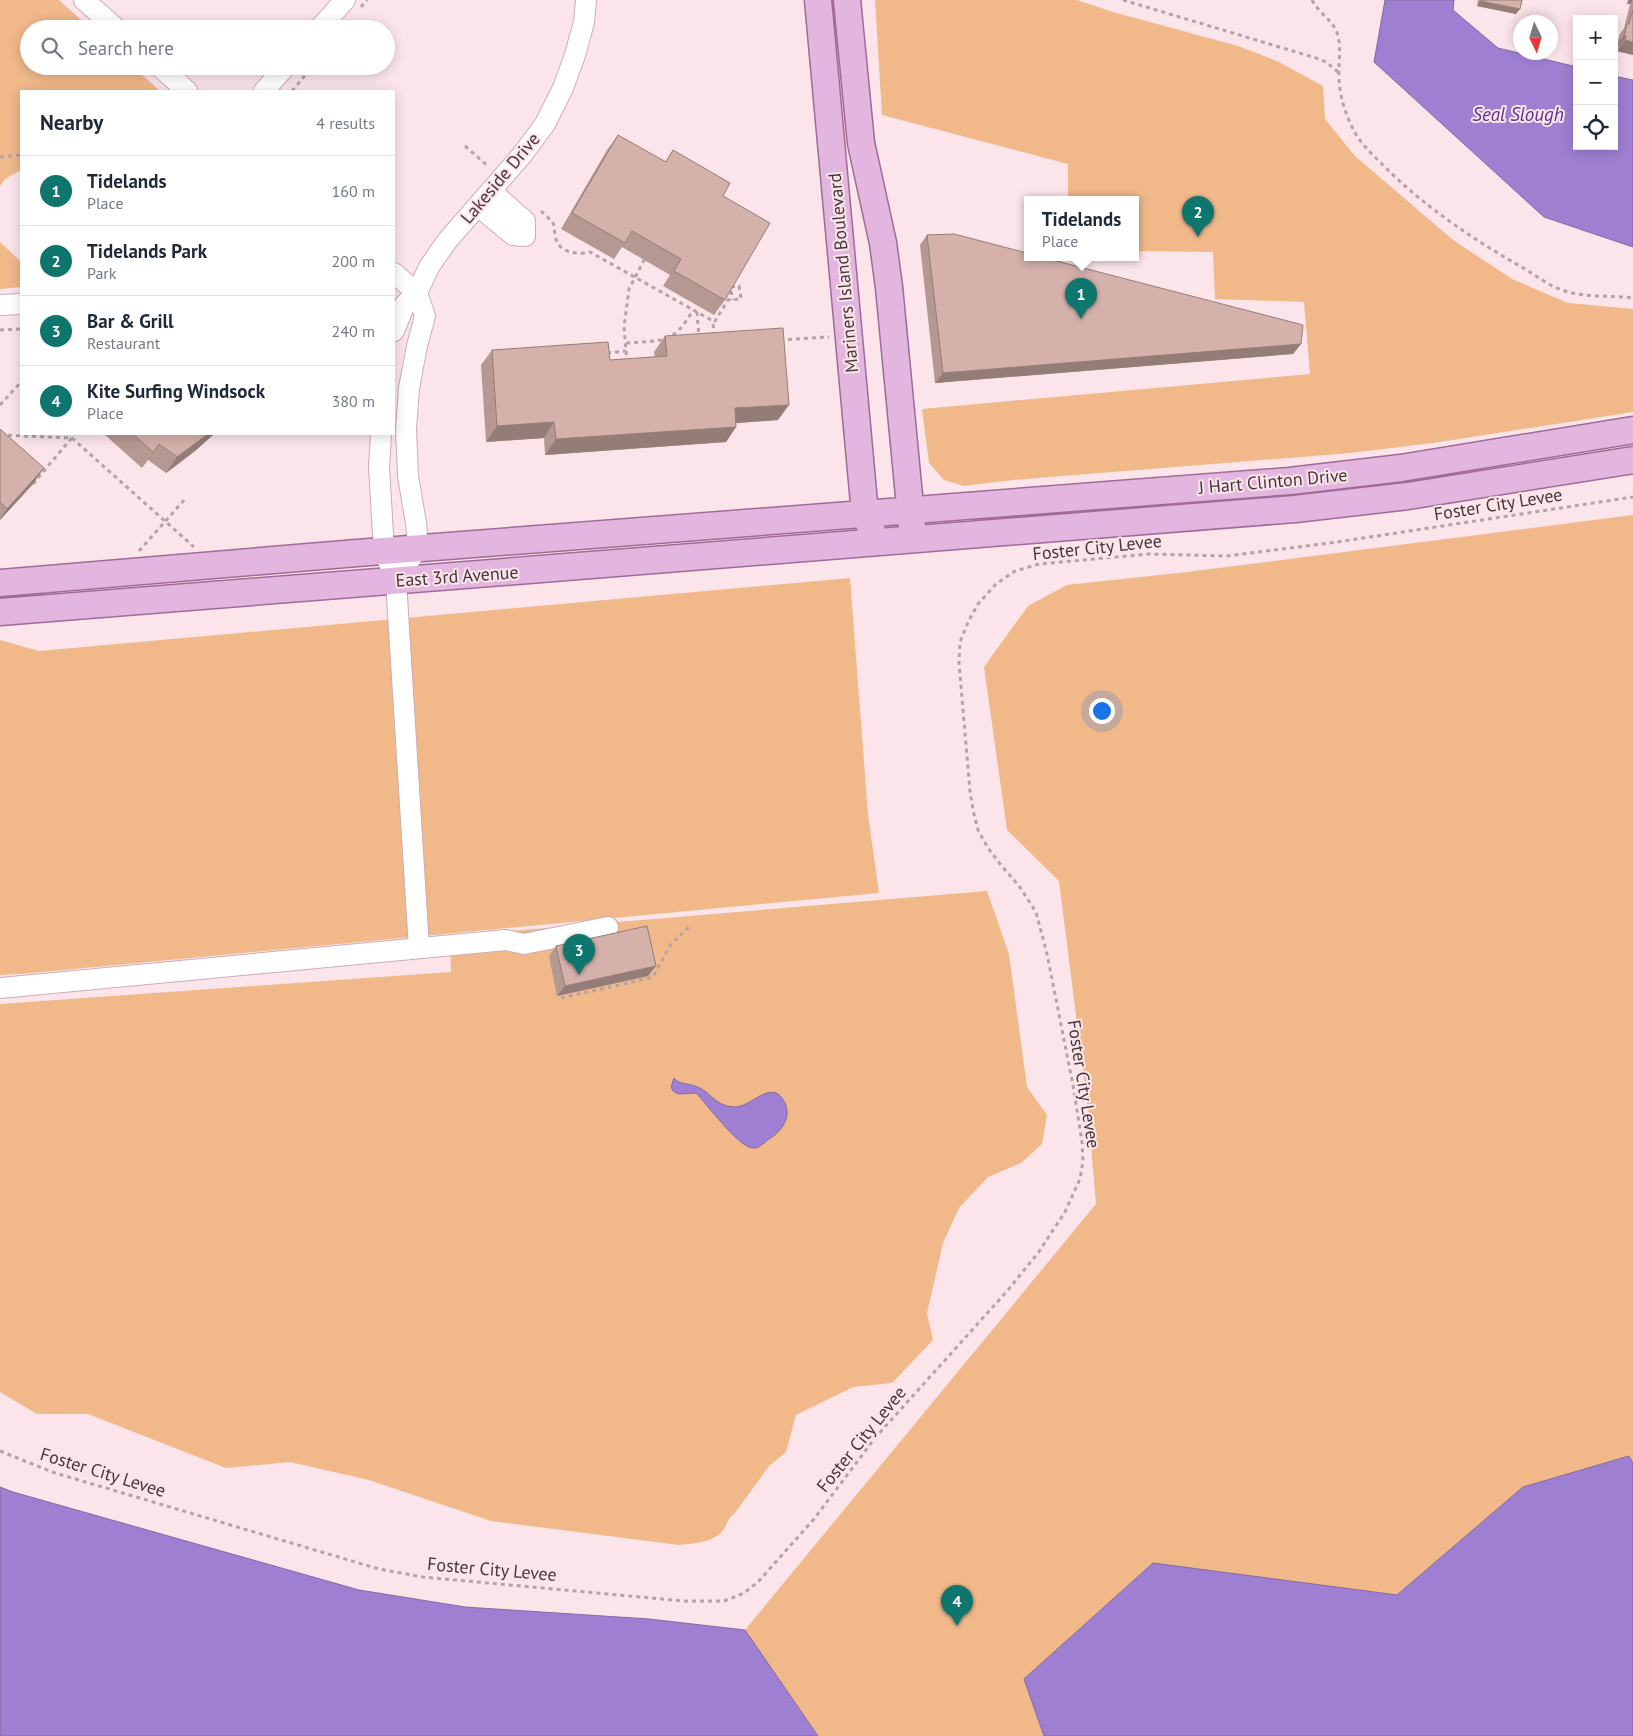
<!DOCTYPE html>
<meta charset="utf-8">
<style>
:root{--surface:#fff;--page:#f6f6f7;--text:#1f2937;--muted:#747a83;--line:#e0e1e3;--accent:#0f766e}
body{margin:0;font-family:"PT Sans",sans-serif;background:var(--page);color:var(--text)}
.controls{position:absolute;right:15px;top:15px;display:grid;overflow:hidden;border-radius:0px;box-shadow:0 2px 12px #0003}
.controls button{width:45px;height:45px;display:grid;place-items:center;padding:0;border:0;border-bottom:1px solid var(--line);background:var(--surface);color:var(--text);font:25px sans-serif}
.compass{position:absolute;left:1513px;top:15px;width:45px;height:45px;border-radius:50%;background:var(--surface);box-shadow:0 2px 12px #0003;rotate:175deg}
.you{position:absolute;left:1101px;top:710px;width:18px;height:18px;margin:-12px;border:4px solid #fff;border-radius:50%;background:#1a73e8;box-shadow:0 0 0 8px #1a73e833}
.badge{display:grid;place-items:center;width:32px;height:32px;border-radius:50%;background:var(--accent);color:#fff;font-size:16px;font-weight:700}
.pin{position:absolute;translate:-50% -41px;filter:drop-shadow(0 1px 2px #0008)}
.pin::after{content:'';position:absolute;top:26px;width:18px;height:15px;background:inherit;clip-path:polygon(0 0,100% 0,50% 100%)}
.popup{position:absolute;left:1024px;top:196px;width:115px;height:65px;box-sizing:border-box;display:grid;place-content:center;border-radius:0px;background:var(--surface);filter:drop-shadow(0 1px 4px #0005);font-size:16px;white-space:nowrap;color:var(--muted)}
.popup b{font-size:19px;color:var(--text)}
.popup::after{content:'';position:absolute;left:50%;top:100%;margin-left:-10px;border:10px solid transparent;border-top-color:var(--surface)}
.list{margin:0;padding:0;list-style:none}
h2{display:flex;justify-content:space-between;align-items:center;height:65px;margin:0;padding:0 20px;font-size:21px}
h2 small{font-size:16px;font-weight:400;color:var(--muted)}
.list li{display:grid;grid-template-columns:32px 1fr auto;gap:15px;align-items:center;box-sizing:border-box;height:70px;padding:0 20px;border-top:1px solid var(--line)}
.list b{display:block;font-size:19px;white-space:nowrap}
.list p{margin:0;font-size:16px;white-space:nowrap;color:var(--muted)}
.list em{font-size:16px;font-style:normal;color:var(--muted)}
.icon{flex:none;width:28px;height:28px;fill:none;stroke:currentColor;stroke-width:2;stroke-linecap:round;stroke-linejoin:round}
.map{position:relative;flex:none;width:1633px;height:1736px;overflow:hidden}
.search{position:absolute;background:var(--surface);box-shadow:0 2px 12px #0003;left:20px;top:20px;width:375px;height:55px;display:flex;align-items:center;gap:12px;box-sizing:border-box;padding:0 18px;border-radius:28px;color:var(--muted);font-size:19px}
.panel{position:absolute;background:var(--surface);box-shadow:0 2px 12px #0003;left:20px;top:90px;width:375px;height:345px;border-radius:0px}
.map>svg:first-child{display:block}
</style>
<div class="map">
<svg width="1633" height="1736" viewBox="0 0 1633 1736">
<rect width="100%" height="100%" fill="#fbe5ea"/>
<path fill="#f1b88a" d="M 0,0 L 59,0 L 91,29 L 29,29 L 29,66 L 132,66 L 160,91 L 21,91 L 21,170 L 5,179 L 0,186 Z
M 875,0 L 1077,0 L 1113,12 L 1238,46 L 1277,61 L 1323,86 L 1325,119 L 1355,156 L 1453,240 L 1512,279 L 1568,303 L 1633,309 L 1633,412 L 1433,443 L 1350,453 L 1013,480 L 964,486 L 944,480 L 929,463 L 922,409 L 1310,374 L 1304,302 L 1215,299 L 1213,252 L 1135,251 L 1135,200 L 1068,200 L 1068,164 L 882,115 Z
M 0,242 L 21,262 L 21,287 L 0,289 Z
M 1633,515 L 1633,1463 L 1629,1456 L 1523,1487 L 1397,1595 L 1153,1563 L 1024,1679 L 1044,1736 L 818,1736 L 745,1630 L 1096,1204 L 1088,1110 L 1059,881 L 1007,830 L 984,667 L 1028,606 L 1067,585 L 1187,572 Z
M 850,578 L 868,814 L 879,893 L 21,974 L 0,975 L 0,640 L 39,651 Z
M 987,891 L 1009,954 L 1027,1087 L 1047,1115 L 1042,1144 L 1021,1163 L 988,1177 L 959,1208 L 943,1243 L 927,1313 L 933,1340 L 892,1383 L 853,1387 L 796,1415 L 786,1452 L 769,1466 L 735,1513 C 727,1519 729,1521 724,1529 C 714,1543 695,1543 679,1545 L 491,1521 L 369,1480 L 290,1462 L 226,1468 L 88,1414 L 37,1414 L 0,1392 L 0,1004 L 451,972 L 450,936 Z"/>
<path fill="#9e7fd2" stroke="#8369a4" d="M 1385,0 L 1454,0 L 1453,10 L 1498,48 L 1577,67 L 1577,146 L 1614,146 L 1614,76 L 1633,80 L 1633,247 L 1544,217 L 1374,62 Z
M 674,1078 C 680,1085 687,1083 695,1086 C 711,1091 714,1106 734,1107 C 751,1108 771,1078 784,1101 C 786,1105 787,1108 787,1112 C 788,1121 780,1132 772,1137 C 766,1140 760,1149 753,1148 C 739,1148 706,1103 696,1093 L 678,1094 L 673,1091 L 671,1087 Z
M 1629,1456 L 1633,1463 L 1633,1736 L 1044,1736 L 1024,1679 L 1153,1563 L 1397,1595 L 1523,1487 Z
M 0,1487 L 13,1492 L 359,1590 L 465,1607 L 649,1619 L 745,1630 L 818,1736 L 0,1736 Z"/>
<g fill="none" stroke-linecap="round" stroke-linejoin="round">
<g stroke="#ceacb5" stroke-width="22">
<path id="minor" d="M 84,0 L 117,29
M 319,29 L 345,0
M 159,66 L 187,91
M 264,91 L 286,66
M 478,206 L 513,235 L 525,236 L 525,221 L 491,191
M 394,273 L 417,293
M 0,305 L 21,304
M 394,331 L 405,304 L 417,293 L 429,267 L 447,241 L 522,155 L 545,124 L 563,88 L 575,55 L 584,22 L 586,0
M 381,434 L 379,467 L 384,551 L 396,581 L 419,948
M 396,581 L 418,548 L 416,523 L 408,476 L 406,429 L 409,388 L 417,346 L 425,316 L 417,293
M 0,988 L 506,940 L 524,944 L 608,927"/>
</g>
<g stroke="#a06a97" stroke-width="29">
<path id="major" d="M 818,0 L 865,514 L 872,531
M 847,0 L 861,143 L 883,243 L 889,287 L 912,527
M 0,583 L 357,553 L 1290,481 L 1401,468 L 1633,430
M 0,612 L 1295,509 L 1408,496 L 1633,460"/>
</g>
<path stroke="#b5a2a6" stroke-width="3" stroke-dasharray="4 4" stroke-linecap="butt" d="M 1123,0 L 1316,58 L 1326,62 L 1338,72
M 1312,0 C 1319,14 1334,20 1338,36 C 1341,48 1339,59 1339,70 C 1338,91 1344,111 1353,129 C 1360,143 1371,153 1382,164 C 1423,206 1474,240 1525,269 C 1538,277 1551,287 1565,291 C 1587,298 1611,295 1633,298
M 361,7 L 367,0
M 292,91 L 313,66
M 465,146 L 489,167
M 0,157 L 21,155
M 541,211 C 545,215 550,219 553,223 C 555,227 554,234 556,239 C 560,253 578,255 590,252 L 713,321
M 697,312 L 699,338
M 0,330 L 21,329
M 714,336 L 713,321 L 715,321 L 728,300 L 741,299 L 739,286 L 731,287 L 732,300
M 780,340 L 829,337
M 626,343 C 662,340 673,345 693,310
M 607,353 L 626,351
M 627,363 L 624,327 L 629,289 L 644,260
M 0,405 L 21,382
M 0,435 L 72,438 L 194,547
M 33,484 L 75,434
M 139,551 L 186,498
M 561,998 L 650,978 L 654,975 L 671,944 L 689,927
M 0,1451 L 52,1472 L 379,1569 L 423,1577 L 684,1601 L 724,1601 L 744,1593 L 758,1582 L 814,1519 L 875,1438 L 1008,1290 L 1038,1253 L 1065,1212 L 1080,1179 L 1083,1161 L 1082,1142 L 1073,1085 L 1047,954 L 1036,912 L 1019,886 L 1000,864 L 988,848 L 978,830 L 973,810 L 970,791 L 959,663 L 960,642 L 969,620 L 978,604 L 996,584 L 1015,571 L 1039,564 L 1149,554 L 1226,556 L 1337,542 L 1633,497"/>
<use href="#minor" stroke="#fff" stroke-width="20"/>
<use href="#major" stroke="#e3b6df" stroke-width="26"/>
</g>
<path fill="#b69892" d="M 1478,0 L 1522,0 L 1516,14 L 1477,6 Z
M 1628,0 L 1633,0 L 1633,55 L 1617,51 L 1618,47 L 1616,47 L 1620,34 L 1624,28 L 1630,4 L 1627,4 Z
M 618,135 L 665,162 L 673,150 L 723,196 L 725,300 L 714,315 L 663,286 L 670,275 L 622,247 L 614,259 L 561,229 L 607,150 Z
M 927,235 L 1301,344 L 1293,354 L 935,383 L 920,245 Z
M 665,336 L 778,420 L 736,423 L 736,427 L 726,442 L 545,455 L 544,438 L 486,442 L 481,365 L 492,350 L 610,360 L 655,357 L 654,352 Z
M 0,429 L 44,468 L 33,484 L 0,520 Z
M 104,434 L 214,434 L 195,451 L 166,473 L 148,460 L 142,468 Z
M 556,946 L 648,976 L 557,996 L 549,956 Z"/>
<path fill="#947c77" d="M 1629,0 L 1633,0 L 1630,4 L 1627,4 Z
M 1480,1 L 1520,9 L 1516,14 L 1477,6 Z
M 1624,36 L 1626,36 L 1618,47 L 1616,47 Z
M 1625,40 L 1633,42 L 1633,55 L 1617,51 Z
M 1301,344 L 1293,354 L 935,383 L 943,373 Z
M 789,405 L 778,420 L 724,424 L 735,408 Z
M 554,422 L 544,438 L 486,442 L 497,426 Z
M 736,427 L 726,442 L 545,455 L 556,439 Z
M 208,434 L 214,434 L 195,451 L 166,473 L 177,457 Z
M 44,468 L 33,484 L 0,520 L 0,519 L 7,509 Z
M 656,966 L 648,976 L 557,996 L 565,986 Z"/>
<path fill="#d4b1aa" stroke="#947c77" d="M 1481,0 L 1522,0 L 1520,9 L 1480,1 Z
M 1633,10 L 1633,42 L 1625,40 L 1626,36 L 1624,36 L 1627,24 L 1629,24 Z
M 618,135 L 666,162 L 673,150 L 730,183 L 723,196 L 770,223 L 725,300 L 674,271 L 681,259 L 632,231 L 625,243 L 572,213 Z
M 954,234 L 1027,253 L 1027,258 L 1045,258 L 1303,325 L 1301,344 L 943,373 L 927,235 Z
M 783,328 L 789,405 L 735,408 L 736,427 L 556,439 L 554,422 L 497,426 L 492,350 L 608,342 L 610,360 L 667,356 L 665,336 Z
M 0,429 L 44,468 L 7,509 L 0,502 Z
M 133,434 L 208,434 L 177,457 L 159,444 L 153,452 Z
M 647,926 L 656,966 L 565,986 L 556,946 Z"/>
<g text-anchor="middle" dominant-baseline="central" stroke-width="4" stroke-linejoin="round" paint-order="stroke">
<g font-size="18" fill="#45363a" stroke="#fbe5ea">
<text transform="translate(500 178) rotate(-50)">Lakeside Drive</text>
<text transform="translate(843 273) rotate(-95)">Mariners Island Boulevard</text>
<text transform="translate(1273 481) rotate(-5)">J Hart Clinton Drive</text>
<text transform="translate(1498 504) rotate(-9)">Foster City Levee</text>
<text transform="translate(1097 547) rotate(-6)">Foster City Levee</text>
<text transform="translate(457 576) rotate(-4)">East 3rd Avenue</text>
<text transform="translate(1084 1084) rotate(81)">Foster City Levee</text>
<text transform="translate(861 1439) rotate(-51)">Foster City Levee</text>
<text transform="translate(103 1472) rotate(17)">Foster City Levee</text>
<text transform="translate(492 1569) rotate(5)">Foster City Levee</text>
</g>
<g font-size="19" font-style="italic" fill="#5d3193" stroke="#fbe5ea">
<text x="1518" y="114">Seal Slough</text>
</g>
</g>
</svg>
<div class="controls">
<button>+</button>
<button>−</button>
<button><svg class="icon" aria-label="locate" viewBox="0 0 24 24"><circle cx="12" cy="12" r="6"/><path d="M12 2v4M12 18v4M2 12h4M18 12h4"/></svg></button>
</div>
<svg class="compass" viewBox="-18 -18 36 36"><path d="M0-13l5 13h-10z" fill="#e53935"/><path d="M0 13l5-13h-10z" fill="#747a83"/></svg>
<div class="you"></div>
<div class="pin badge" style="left:1081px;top:319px">1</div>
<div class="popup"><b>Tidelands</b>Place</div>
<div class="pin badge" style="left:1198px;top:237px">2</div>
<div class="pin badge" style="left:579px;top:975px">3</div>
<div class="pin badge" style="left:957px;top:1626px">4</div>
<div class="search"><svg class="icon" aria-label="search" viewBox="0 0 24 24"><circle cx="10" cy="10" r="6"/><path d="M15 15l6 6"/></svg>Search here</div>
<section class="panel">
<h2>Nearby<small>4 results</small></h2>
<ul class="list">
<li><span class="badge">1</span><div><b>Tidelands</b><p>Place</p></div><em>160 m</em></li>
<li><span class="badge">2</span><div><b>Tidelands Park</b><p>Park</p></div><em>200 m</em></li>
<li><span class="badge">3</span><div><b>Bar &amp; Grill</b><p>Restaurant</p></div><em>240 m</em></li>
<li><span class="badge">4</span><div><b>Kite Surfing Windsock</b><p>Place</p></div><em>380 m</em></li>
</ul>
</section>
</div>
